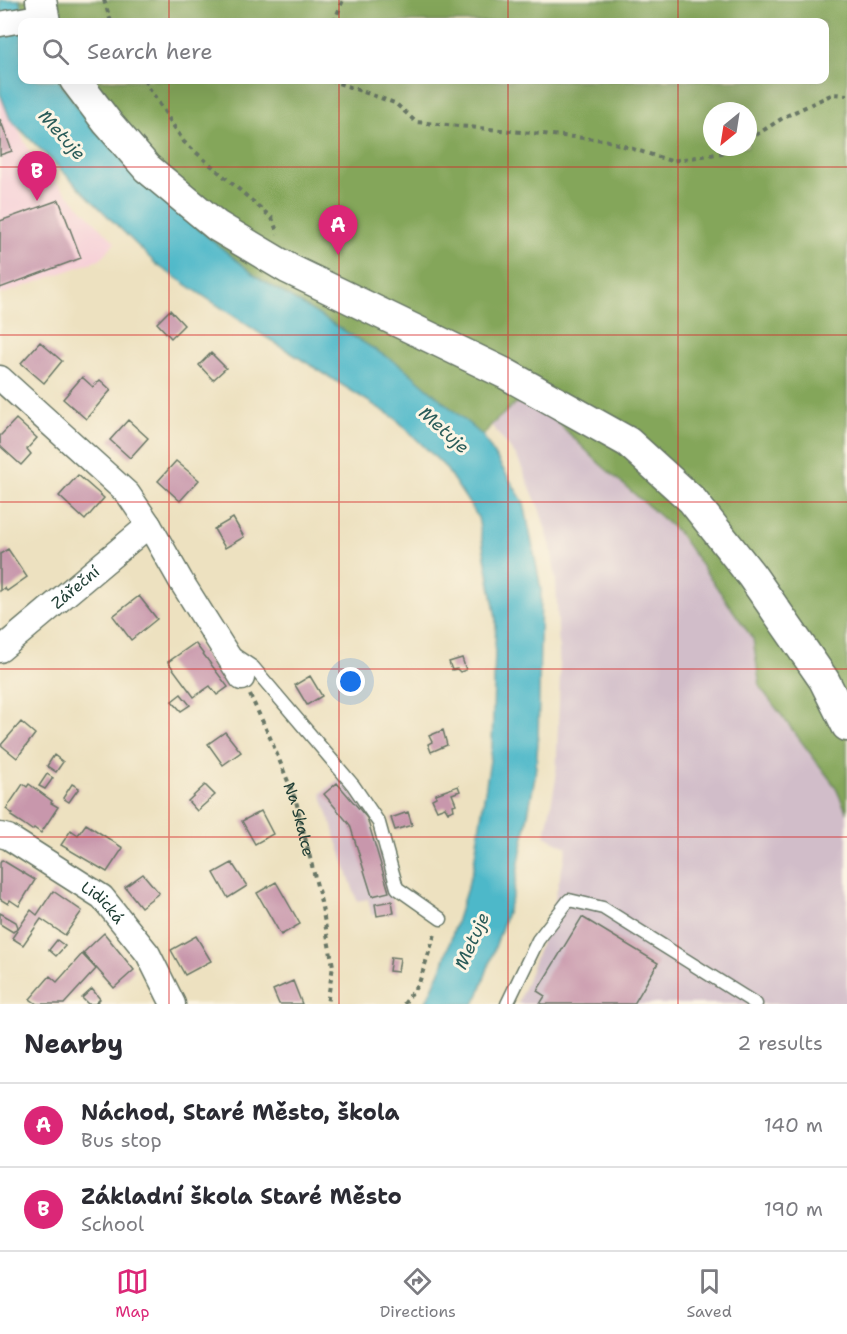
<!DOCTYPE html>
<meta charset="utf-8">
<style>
:root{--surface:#fff;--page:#f2f2f3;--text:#2b2b33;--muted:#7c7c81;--line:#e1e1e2;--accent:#db2777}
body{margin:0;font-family:"Shantell Sans",sans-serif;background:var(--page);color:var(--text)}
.compass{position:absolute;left:703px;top:102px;width:54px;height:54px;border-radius:50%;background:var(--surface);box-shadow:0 6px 24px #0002;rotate:210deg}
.you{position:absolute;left:351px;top:682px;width:21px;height:21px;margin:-15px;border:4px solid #fff;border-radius:50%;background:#1a73e8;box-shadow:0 0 0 9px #1a73e833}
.badge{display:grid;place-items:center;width:39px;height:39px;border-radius:50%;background:var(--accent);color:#fff;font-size:20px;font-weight:700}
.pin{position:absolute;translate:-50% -50px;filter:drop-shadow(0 2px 3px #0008)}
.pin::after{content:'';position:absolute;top:32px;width:21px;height:18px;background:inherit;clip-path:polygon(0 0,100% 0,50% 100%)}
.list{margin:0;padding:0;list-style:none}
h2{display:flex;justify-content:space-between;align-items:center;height:78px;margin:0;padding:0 24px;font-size:26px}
h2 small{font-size:20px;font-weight:400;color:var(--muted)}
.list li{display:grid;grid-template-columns:39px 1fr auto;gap:18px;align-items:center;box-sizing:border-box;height:84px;padding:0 24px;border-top:2px solid var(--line)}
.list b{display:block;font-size:22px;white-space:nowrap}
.list p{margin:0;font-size:20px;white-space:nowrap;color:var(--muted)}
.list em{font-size:20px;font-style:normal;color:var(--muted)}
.icon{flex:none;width:33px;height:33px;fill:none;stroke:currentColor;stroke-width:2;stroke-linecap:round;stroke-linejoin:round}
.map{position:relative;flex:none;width:847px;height:1004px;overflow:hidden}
.search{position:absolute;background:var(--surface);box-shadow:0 6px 24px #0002;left:18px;right:18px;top:18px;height:66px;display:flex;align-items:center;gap:15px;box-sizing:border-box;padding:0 21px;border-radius:12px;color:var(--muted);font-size:22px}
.sheet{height:246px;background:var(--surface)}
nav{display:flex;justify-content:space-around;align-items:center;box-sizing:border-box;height:84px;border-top:2px solid var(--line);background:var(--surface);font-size:16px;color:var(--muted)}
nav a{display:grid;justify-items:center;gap:3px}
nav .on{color:var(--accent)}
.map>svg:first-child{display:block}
</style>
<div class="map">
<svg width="847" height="1004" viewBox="0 0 847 1004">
<rect width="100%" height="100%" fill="#fcf5e5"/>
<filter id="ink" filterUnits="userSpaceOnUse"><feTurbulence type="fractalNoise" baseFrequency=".0167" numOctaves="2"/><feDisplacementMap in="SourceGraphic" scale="12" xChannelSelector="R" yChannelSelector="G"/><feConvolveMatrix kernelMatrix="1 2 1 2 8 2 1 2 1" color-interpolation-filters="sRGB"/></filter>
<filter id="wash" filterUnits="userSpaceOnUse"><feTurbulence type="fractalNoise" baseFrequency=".008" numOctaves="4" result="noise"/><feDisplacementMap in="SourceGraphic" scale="24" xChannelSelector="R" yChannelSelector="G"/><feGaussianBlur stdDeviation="1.35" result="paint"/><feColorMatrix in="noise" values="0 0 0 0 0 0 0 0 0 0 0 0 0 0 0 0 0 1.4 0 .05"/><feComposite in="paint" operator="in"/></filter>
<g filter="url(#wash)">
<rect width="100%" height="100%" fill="#ede1c0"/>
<path fill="#f6cfd7" d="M 0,94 L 34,160 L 115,242 L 101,259 L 0,295 Z"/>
<path fill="#d1bdc9" d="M 516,403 L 540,405 L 600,464 L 678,533 L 753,639 L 760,687 L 835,786 L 847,813 L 847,1004 L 518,1004 L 550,920 L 567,847 L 545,836 L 556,779 L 560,676 L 556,581 L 551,547 L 539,508 L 517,457 L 491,425 Z
M 342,777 L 369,816 L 382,858 L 396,914 L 372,915 L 368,899 L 357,901 L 321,793 Z"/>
<path fill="#84a65a" stroke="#527247" stroke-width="1.5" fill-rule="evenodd" d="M 19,0 L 847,0 L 847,813 L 835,786 L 760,687 L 753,639 L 678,532 L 600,464 L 540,405 L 516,403 L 491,425 L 483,436 L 403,367 L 257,277 L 163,200 L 91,127 L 58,80 L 824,80 L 824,22 L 25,22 ZM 712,111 L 748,111 L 748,147 L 712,147 Z"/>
<path fill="#4db8c9" stroke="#367a7e" stroke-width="1.5" d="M 0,0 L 19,0 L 25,22 L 22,22 L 22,80 L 58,80 L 91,127 L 163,200 L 257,277 L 403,367 L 483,436 L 524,503 L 541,589 L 538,743 L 535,777 L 513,895 L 479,994 L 474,1004 L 425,1004 L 442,967 L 473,869 L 492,747 L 496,618 L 478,517 L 445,467 L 395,418 L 261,334 L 157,265 L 10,119 L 0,93 Z"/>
<g id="blocks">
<path fill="#c897ac" d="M 0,119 L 12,151 L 0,155 Z
M 59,200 L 81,258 L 0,288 L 0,221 Z
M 170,310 L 184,325 L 171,338 L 157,323 Z
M 40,342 L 62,361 L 44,383 L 21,363 Z
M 211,353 L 226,368 L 213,380 L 199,365 Z
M 82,377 L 93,387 L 100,380 L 111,390 L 86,419 L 63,399 Z
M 16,419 L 37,438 L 27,449 L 31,454 L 21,465 L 0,446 L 0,436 Z
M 128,420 L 148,438 L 130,458 L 110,440 Z
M 176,461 L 199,480 L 180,501 L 158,481 Z
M 78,475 L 104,498 L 85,520 L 59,496 Z
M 233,518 L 244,537 L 225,548 L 214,529 Z
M 8,549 L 27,577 L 7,591 L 4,588 L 0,591 L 0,554 Z
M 139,596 L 157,619 L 131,640 L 113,616 Z
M 195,643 L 228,687 L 217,695 L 210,686 L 194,697 L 168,662 Z
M 462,658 L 466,670 L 460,672 L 457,669 L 452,670 L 449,662 Z
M 310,676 L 322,696 L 307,705 L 295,685 Z
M 181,694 L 190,705 L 181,711 L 172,701 Z
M 21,722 L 35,734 L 17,758 L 1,745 Z
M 443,730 L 447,745 L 431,752 L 428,744 L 432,742 L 429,736 Z
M 225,732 L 241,752 L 223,765 L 208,744 Z
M 54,755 L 63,762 L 56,772 L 47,766 Z
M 47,774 L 53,778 L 45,789 L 39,786 Z
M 337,783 L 367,818 L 389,892 L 372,896 L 350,825 L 324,794 Z
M 23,784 L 27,787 L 29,784 L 52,801 L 51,803 L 58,807 L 41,833 L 34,828 L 32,830 L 22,823 L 11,816 L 13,814 L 6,809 Z
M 72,784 L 79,788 L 69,802 L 63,798 Z
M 205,785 L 215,795 L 197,811 L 188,801 Z
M 458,786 L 460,791 L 452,794 L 456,804 L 453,805 L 454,810 L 448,812 L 445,807 L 437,810 L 432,799 L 436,797 L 436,794 Z
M 261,811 L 273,834 L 255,844 L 242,821 Z
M 408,812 L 412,825 L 395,830 L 391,818 Z
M 86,824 L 123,848 L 107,872 L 61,845 L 71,830 L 78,835 Z
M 2,860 L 35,880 L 19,906 L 10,900 L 8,904 L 0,899 L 0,863 Z
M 232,863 L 247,886 L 228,898 L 214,873 Z
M 143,874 L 159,893 L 141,907 L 125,887 Z
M 276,882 L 300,924 L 281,935 L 257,893 Z
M 53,891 L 82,911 L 65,935 L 41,919 L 23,945 L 12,938 L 31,910 L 37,915 Z
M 392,901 L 394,913 L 377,916 L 375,904 Z
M 0,913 L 16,922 L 18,927 L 13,932 L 0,924 Z
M 582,917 L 658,963 L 634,1004 L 540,1004 L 545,996 L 537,991 Z
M 104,933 L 134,970 L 114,988 L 83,953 Z
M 196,936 L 211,961 L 185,975 L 171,950 Z
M 57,940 L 65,946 L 56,956 L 49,950 Z
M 82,954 L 96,969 L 64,1004 L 37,1004 L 30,999 L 50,976 L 57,982 Z
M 391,957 L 400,958 L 398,972 L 389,971 Z
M 293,981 L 302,1004 L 279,1004 L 273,990 Z
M 92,989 L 100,999 L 95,1004 L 88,1004 L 82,998 Z"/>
</g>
</g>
<g filter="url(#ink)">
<use href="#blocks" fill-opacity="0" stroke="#677665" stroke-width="1.5"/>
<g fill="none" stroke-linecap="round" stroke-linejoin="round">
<g stroke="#677665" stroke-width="15">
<path id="service" d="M 235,655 L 253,667 L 353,785 L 379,823 L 397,888 L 441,919
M 507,1004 L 538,940 L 569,900 L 603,908 L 756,1004"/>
</g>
<g stroke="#677665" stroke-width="27">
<g id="minor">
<path d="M 0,24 L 43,16"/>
<path d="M 0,378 L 128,494 L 149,525 L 181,581 L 242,678"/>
<path id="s2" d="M 0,650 L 149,525"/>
<path id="s3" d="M 0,835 L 8,837 L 102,897 L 148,954 L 173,1004"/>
</g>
</g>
<g stroke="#677665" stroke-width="33">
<path id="tertiary" d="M 41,0 L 45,22
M 75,80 L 107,122 L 147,168 L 217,226 L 289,269 L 506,374 L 628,442 L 692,500 L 752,576 L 824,680 L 847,726"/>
</g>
<g stroke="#677665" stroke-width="4" stroke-dasharray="4.5 4.5" stroke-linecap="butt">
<path d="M 104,0 L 111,22"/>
<path d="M 334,22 L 343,0"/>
<path d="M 144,80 L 184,142 L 272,218 L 278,234"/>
<path d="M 330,80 L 395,103 L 416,122 L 605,140 L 671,161 L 729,152 L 737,147"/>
<path d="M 748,140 L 786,116 L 833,94 L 847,95"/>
<path id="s1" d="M 250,695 L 269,735 L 296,801 L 321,902 L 333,966 L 327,1004"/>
<path d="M 404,1004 L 419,983 L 436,931"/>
</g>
<use href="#service" stroke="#fff" stroke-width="12"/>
<use href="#minor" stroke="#fff" stroke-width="24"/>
<use href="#tertiary" stroke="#fff" stroke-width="30"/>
</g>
</g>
<path fill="none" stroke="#d62828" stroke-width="1.5" stroke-opacity="0.55" d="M 169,0 L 169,22M 339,0 L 339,22M 508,0 L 508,22M 678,0 L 678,22M 169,80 L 169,1004M 339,80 L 339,1004M 508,80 L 508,1004M 678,80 L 678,1004M 0,167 L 847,167M 0,335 L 847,335M 0,502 L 847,502M 0,669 L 847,669M 0,837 L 847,837"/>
<g text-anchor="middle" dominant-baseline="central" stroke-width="6" stroke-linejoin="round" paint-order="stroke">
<g font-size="16" fill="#1f3d34" stroke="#fcf5e5">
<text stroke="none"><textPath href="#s2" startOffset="98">Zářeční</textPath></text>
<text stroke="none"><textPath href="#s1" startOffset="134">Na Skalce</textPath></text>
<text stroke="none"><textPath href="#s3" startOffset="124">Lidická</textPath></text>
</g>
<g font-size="18" font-style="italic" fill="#2a5c59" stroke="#fcf5e5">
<text transform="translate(62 135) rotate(48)">Metuje</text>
<text transform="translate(444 430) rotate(42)">Metuje</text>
<text transform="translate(472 941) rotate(-66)">Metuje</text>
</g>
</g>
</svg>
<svg class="compass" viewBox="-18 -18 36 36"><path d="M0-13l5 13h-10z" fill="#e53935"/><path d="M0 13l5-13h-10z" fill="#7c7c81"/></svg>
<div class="you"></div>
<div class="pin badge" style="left:338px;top:255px">A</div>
<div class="pin badge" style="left:37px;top:201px">B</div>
<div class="search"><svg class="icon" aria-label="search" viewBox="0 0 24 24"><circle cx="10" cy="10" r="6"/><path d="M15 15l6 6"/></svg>Search here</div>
</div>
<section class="sheet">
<h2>Nearby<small>2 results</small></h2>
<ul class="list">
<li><span class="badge">A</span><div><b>Náchod, Staré Město, škola</b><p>Bus stop</p></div><em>140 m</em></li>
<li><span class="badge">B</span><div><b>Základní škola Staré Město</b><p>School</p></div><em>190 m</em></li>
</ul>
</section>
<nav>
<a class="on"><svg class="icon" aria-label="map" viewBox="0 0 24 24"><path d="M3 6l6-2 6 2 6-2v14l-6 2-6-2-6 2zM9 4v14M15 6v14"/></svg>Map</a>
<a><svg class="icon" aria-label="directions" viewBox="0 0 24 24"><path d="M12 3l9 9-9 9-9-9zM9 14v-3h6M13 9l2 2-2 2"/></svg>Directions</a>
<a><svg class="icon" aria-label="saved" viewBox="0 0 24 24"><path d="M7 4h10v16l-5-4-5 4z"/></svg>Saved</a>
</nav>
